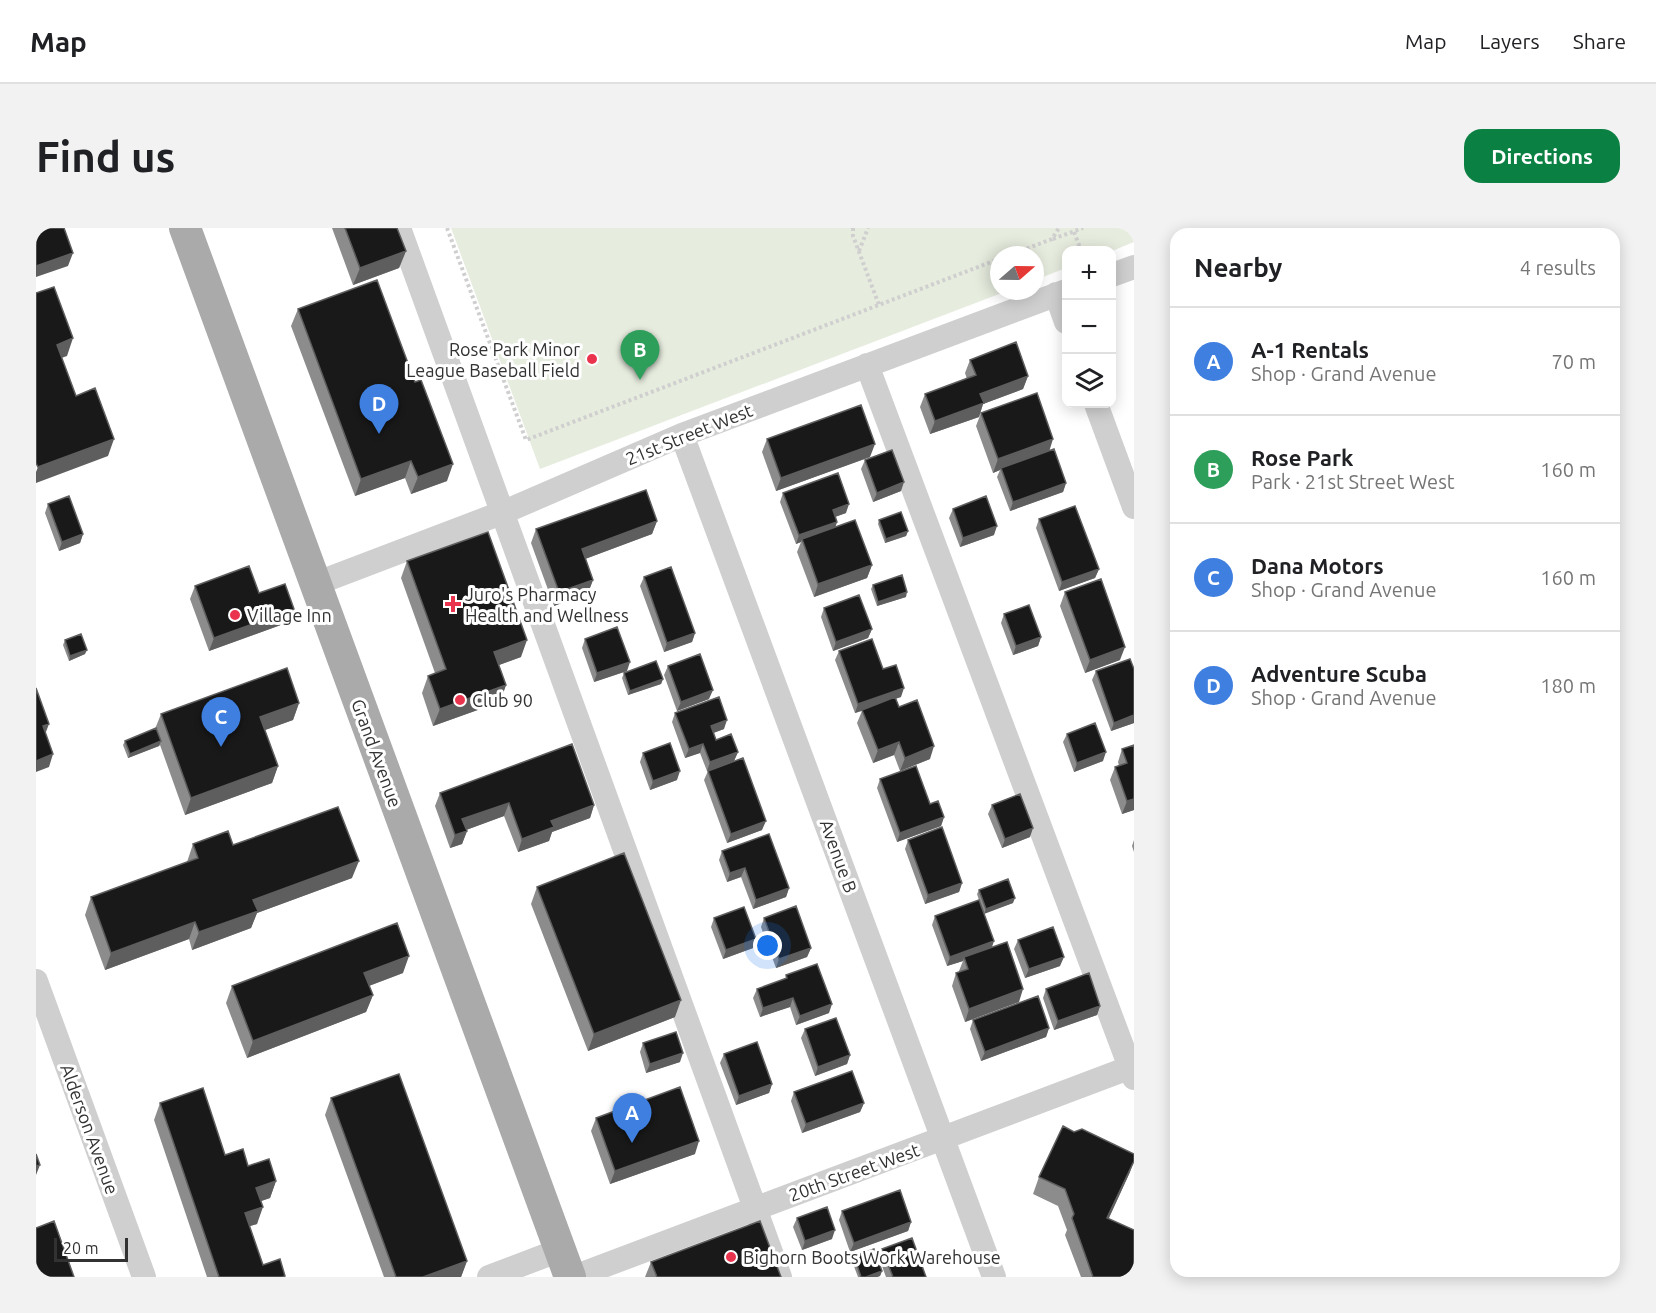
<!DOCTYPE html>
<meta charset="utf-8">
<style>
:root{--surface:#fff;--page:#f2f2f2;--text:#202124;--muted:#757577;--line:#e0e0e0;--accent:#0b8043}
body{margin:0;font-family:Ubuntu,sans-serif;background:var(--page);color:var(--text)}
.controls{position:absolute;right:18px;top:18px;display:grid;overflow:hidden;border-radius:12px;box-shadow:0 3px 15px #0003}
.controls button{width:54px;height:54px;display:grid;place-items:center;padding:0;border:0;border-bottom:2px solid var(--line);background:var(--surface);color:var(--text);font:30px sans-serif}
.compass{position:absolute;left:954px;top:18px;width:54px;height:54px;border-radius:50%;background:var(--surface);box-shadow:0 3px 15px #0003;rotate:70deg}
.scale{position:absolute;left:18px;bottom:15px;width:74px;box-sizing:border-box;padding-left:6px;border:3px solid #323232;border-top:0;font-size:16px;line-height:21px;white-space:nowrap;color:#323232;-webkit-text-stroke:4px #fff;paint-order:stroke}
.you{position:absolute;left:732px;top:718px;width:21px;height:21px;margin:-15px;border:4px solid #fff;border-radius:50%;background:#1a73e8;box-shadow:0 0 0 9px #1a73e833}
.badge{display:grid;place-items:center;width:39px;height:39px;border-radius:50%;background:var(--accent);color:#fff;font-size:20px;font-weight:700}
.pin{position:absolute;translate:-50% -50px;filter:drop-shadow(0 2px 3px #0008)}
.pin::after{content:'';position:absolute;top:32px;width:21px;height:18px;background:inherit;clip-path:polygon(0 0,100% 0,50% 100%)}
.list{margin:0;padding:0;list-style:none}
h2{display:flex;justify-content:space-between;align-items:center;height:78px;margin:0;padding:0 24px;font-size:26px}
h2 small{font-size:20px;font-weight:400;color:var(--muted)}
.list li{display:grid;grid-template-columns:39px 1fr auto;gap:18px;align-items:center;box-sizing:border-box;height:108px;padding:0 24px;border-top:2px solid var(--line)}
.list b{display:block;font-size:22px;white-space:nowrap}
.list p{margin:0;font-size:20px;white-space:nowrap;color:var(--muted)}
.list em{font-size:20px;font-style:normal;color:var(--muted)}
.icon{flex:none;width:33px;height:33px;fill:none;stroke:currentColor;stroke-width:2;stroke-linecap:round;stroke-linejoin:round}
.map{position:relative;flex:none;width:1098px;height:1049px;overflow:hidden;border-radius:18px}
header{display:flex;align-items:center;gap:36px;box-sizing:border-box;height:84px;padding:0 30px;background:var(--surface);border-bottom:2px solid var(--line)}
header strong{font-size:28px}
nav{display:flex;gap:33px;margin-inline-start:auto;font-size:21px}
.intro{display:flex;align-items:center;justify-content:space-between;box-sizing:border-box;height:144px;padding:0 36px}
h1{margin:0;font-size:42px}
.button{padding:15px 27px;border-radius:18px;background:var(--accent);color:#fff;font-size:21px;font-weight:700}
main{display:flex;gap:36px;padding:0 36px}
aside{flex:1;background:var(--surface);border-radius:18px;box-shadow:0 3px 15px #0003}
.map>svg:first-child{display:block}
</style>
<header>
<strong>Map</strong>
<nav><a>Map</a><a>Layers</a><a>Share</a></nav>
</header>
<div class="intro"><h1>Find us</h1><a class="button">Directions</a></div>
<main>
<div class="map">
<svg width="1098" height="1049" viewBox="0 0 1098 1049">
<rect width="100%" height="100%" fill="#fff"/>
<path fill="#e6ecde" d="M 415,0 L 1098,0 L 1098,14 L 1076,23 L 1030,22 L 1030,40 L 999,52 L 999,27 L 963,27 L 963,63 L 971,63 L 504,241 Z"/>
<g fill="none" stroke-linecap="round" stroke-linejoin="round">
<path stroke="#cfcfcf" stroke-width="4" stroke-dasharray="3 3" stroke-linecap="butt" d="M 411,0 L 490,212 L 963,31
M 817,0 L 817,8 L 843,77
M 1038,4 L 1045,22
M 1017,11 L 1047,0
M 823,23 L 832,0
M 974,27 L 1016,11 L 1023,0"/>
<path stroke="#cfcfcf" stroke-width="24" d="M 363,0 L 744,1049
M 1076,47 L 1098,39
M 1020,66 L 1030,94
M 831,137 L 1098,850
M 1060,176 L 1098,279
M 646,207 L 958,1049
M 279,356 L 468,284 L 646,207 L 1030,63
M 0,753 L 108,1049
M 453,1049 L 524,1022
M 538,1049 L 1098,838"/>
<path stroke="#aaa" stroke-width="32" d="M 149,0 L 534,1049"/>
</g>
<path fill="#8c8c8c" d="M 296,0 L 361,0 L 370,23 L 363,40 L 317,57 Z
M 262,81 L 411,253 L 375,266 L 369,250 L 319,268 L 255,98 Z
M 934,132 L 992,148 L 987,161 L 947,176 L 943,189 L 894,206 L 884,179 L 889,166 L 931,151 L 929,145 Z
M 945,185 L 1013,223 L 1030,255 L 1027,264 L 974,283 L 961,249 L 964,242 L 957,245 L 940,198 Z
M 731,211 L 834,229 L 740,263 L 726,224 Z
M 829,232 L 865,263 L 837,274 L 825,241 Z
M 747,265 L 810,285 L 799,289 L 801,294 L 799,299 L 836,337 L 831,350 L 778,369 L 761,324 L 765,314 L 760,316 L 744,274 Z
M 12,276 L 47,306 L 44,315 L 23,323 L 9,285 Z
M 917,281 L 958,307 L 924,319 L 913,290 Z
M 1003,291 L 1063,341 L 1059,350 L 1023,363 L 1000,300 Z
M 843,292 L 872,303 L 870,308 L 849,315 L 842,296 Z
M 621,293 L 616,306 L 549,331 L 557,352 L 552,365 L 518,378 L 495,315 L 500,301 Z
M 371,333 L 485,429 L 463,437 L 470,457 L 464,474 L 397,498 L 386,465 L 392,448 L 399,445 L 365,350 Z
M 608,349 L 659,405 L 656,414 L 628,424 L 604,358 Z
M 837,357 L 870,369 L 841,378 L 835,361 Z
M 159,358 L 223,365 L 258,381 L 253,394 L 173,423 L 154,371 Z
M 1029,364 L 1084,432 L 1049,445 L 1024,378 Z
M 788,380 L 836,401 L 832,410 L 797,423 L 785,389 Z
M 968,386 L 1005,409 L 1002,418 L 977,427 L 965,395 Z
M 549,411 L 591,443 L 558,454 L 546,420 Z
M 29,412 L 49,426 L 33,433 L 27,417 Z
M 803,423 L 847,441 L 865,469 L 860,470 L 863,479 L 894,531 L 864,543 L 858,527 L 837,535 L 821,495 L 826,483 L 819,485 L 799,432 Z
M 632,438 L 673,471 L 641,483 L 628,447 Z
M 1098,441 L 1098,495 L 1075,503 L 1056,452 L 1060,443 Z
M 588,445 L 627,451 L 625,456 L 592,467 L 586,450 Z
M 263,475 L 257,492 L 229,502 L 242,538 L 236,555 L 149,587 L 124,517 L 123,518 L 92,530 L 87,517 L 89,513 L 119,501 L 125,486 Z
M 639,485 L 688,501 L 677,505 L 680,512 L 702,524 L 698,533 L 671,543 L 664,525 L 649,530 L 636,494 Z
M 1031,506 L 1067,533 L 1038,544 L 1027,514 Z
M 1098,517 L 1098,582 L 1086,586 L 1074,552 L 1079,539 L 1083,538 L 1082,534 L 1086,521 Z
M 607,525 L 641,552 L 614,562 L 604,534 Z
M 672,543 L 726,602 L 691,615 L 668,552 Z
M 844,551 L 894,576 L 908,589 L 905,598 L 861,614 L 841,560 Z
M 404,565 L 558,577 L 554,590 L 516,604 L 513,613 L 482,624 L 468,588 L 430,602 L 431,603 L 426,616 L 414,620 L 399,578 Z
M 956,577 L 994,609 L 966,620 L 952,586 Z
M 872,612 L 926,655 L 923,664 L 889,676 L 869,621 Z
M 1098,612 L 1098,624 L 1096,618 Z
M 157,616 L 197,617 L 316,650 L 221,685 L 215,700 L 156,722 L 153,711 L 69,742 L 49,687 L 55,669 L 151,634 Z
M 686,623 L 753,660 L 750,669 L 717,681 L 705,649 L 691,654 L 683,632 Z
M 501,659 L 639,789 L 552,823 L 495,676 Z
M 943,662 L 977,675 L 948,685 L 956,719 L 983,774 L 929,794 L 916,758 L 920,745 L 924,744 L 923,743 L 927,733 L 911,738 L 896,697 L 899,688 L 943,672 L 941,666 Z
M 678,690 L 720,711 L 717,720 L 687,731 L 675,699 Z
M 728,690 L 775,720 L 771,729 L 740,740 L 725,699 Z
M 982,712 L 1024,738 L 989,750 L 978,721 Z
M 367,745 L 333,758 L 337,767 L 330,784 L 211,830 L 190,775 L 196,758 Z
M 750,747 L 793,785 L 760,797 L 754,779 L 724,789 L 717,770 L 721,761 L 749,751 Z
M 1010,761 L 1064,778 L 1061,787 L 1018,802 L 1007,770 Z
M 937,792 L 1013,800 L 1010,809 L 945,833 L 934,801 Z
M 769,801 L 814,827 L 811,836 L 779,848 L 765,810 Z
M 607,815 L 644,834 L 610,845 L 604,824 Z
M 688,826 L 736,856 L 733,865 L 700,877 L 684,835 Z
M 758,864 L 828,875 L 824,884 L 766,905 L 755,873 Z
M 295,870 L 431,1033 L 425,1049 L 348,1049 L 289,887 Z
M 124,875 L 189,927 L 240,953 L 234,970 L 225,973 L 221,996 L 213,998 L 227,1037 L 249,1048 L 249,1049 L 171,1049 L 118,892 Z
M 560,890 L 659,926 L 574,956 L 555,903 Z
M 1094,944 L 1073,990 L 1098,1049 L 1045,1049 L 1029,1007 L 1031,1002 L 1022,978 L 997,966 L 1003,949 Z
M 806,983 L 875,994 L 872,1003 L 814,1024 L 803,992 Z
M 761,990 L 796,1011 L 766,1022 L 757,999 Z
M 846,1021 L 890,1049 L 850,1049 L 843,1030 Z
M 818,1028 L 846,1043 L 844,1048 L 841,1049 L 822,1049 L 816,1033 Z
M 615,1034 L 745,1049 L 609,1049 Z"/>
<path fill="#5e5e5e" d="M 370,23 L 363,40 L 317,57 L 324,40 Z
M 37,25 L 32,38 L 0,49 L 0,38 Z
M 37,110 L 31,128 L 14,134 L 21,117 Z
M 992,148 L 987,161 L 947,176 L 943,189 L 894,206 L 899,193 L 944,166 Z
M 78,211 L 72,228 L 0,255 L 0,244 L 2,239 Z
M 1017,211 L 1013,224 L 965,240 L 964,242 L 957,245 L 962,231 Z
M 839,216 L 834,229 L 740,263 L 745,250 Z
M 375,233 L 369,250 L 319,268 L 325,251 Z
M 417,236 L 411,253 L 375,266 L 382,249 Z
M 868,254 L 865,263 L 837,274 L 841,265 Z
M 1030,255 L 1027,264 L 974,283 L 977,274 Z
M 813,276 L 810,285 L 793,291 L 797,282 Z
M 621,293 L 616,306 L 541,334 L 546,321 Z
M 801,294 L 798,303 L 766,311 L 765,314 L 760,316 L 763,307 Z
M 961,298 L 958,307 L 924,319 L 927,310 Z
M 872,303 L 870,308 L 849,315 L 850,311 Z
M 47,306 L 44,315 L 23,323 L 26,314 Z
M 836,337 L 831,350 L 778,369 L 782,356 Z
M 1063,341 L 1059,350 L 1023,363 L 1026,354 Z
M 557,352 L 552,365 L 518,378 L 523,364 Z
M 871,364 L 870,369 L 841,378 L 842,374 Z
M 258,381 L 253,394 L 173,423 L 178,410 Z
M 836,401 L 832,410 L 797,423 L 800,414 Z
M 659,405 L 656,414 L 628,424 L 631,415 Z
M 1005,409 L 1002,418 L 977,427 L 980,418 Z
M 491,412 L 485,429 L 452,441 L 458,424 Z
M 1089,419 L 1084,432 L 1049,445 L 1054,432 Z
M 51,422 L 49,426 L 33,433 L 34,428 Z
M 594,434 L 591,443 L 558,454 L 561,445 Z
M 627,451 L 625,456 L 592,467 L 594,463 Z
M 470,457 L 464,474 L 397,498 L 404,481 Z
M 868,460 L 865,469 L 819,485 L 822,476 Z
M 677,462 L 673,471 L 641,483 L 645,474 Z
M 263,475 L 257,492 L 218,506 L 224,489 Z
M 1098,487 L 1098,495 L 1075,503 L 1078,495 Z
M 691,492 L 688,501 L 672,507 L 675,498 Z
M 13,496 L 8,509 L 7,498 Z
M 125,513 L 123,518 L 92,530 L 94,526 Z
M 863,514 L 858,527 L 837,535 L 842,522 Z
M 667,516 L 664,525 L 649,530 L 653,521 Z
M 898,518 L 894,531 L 864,543 L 869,530 Z
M 702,524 L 698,533 L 671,543 L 674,534 Z
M 1070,524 L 1067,533 L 1038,544 L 1041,535 Z
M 17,526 L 13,539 L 0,544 L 0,533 Z
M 242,538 L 236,555 L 149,587 L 155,570 Z
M 644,543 L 641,552 L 614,562 L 617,553 Z
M 1098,571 L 1098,582 L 1086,586 L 1091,573 Z
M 473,575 L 468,588 L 422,605 L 426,591 Z
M 558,577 L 554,590 L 516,604 L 513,613 L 482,624 L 486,611 L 515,593 Z
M 908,589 L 905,598 L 861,614 L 864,605 Z
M 730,593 L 726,602 L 691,615 L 695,606 Z
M 997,600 L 994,609 L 966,620 L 969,611 Z
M 431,603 L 426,616 L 414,620 L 419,607 Z
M 323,633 L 316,650 L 221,685 L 215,700 L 156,722 L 163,704 L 217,672 Z
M 709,640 L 705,649 L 691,654 L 694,645 Z
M 926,655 L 923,664 L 889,676 L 892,667 Z
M 753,660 L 750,669 L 717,681 L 720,672 Z
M 979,670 L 977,675 L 948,686 L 950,681 Z
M 159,694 L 153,711 L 69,742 L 75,725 Z
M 720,711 L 717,720 L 687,731 L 690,722 Z
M 958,713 L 955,722 L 928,729 L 927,733 L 911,738 L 914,729 Z
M 775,720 L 771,729 L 740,740 L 743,731 Z
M 373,728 L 367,745 L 322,762 L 328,745 Z
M 1028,729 L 1024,738 L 989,750 L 993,741 Z
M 987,761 L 983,774 L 929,794 L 933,781 Z
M 337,767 L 330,784 L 211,830 L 217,813 Z
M 757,770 L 754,779 L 724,789 L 727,780 Z
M 645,772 L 639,789 L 552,823 L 558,806 Z
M 796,776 L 793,785 L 760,797 L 764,788 Z
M 1064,778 L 1061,787 L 1018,802 L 1022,793 Z
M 1013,800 L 1010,809 L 945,833 L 949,824 Z
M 647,825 L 644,834 L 610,845 L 614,836 Z
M 814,827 L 811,836 L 779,848 L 782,839 Z
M 736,856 L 733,865 L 700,877 L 703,868 Z
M 828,875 L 824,884 L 766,905 L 770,896 Z
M 663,913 L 659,926 L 574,956 L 579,943 Z
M 1098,933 L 1094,944 L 1065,1007 L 1071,990 Z
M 4,937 L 0,947 L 0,938 Z
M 240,953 L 234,970 L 214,977 L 220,960 Z
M 227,979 L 221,996 L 202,1002 L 209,985 Z
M 875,994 L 872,1003 L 814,1024 L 818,1015 Z
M 799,1002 L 796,1011 L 766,1022 L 769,1013 Z
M 431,1033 L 425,1049 L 387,1049 Z
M 846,1043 L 844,1048 L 841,1049 L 830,1049 Z"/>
<path fill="#191919" stroke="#5e5e5e" stroke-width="1.5" d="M 0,0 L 28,0 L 37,25 L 0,38 Z
M 309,0 L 361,0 L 370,23 L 324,40 Z
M 341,52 L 379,154 L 385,152 L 417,236 L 382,249 L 375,233 L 325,251 L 262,81 Z
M 18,59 L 37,110 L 21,117 L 40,168 L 59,160 L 78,211 L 2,239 L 0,235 L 0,65 Z
M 980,114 L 992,148 L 944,166 L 948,175 L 899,193 L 889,166 L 940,147 L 934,132 Z
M 1001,165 L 1017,211 L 962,231 L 945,185 Z
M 825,177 L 839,216 L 745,250 L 731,211 Z
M 1018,221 L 1030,255 L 977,274 L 965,240 Z
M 856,222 L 868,254 L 841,265 L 829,232 Z
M 802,245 L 813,276 L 797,282 L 801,294 L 763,307 L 747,265 Z
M 610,262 L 621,293 L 546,321 L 557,352 L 523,364 L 500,301 Z
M 33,268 L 47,306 L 26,314 L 12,276 Z
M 950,268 L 961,298 L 927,310 L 917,281 Z
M 1039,278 L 1063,341 L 1026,354 L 1003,291 Z
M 865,284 L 872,303 L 850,311 L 843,292 Z
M 819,292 L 836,337 L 782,356 L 766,311 Z
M 452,304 L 491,412 L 458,424 L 470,457 L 404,481 L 392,448 L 410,441 L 371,333 Z
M 213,338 L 223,365 L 249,356 L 258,381 L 178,410 L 159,358 Z
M 635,339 L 659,405 L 631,415 L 608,349 Z
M 866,347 L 871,364 L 842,374 L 837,357 Z
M 1065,351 L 1089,419 L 1054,432 L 1029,364 Z
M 823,367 L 836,401 L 800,414 L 788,380 Z
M 993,377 L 1005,409 L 980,418 L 968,386 Z
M 581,399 L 594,434 L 561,445 L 549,411 Z
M 45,406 L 51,422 L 34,428 L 29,412 Z
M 836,411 L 847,441 L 860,437 L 868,460 L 822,476 L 803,423 Z
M 664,426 L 677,462 L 645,474 L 632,438 Z
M 1094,431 L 1098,441 L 1098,487 L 1078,495 L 1060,443 Z
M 620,433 L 627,451 L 594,463 L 588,445 Z
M 251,440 L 263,475 L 224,489 L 242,538 L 155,570 L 125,486 Z
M 0,460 L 13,496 L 7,498 L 17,526 L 0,533 Z
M 683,469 L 691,492 L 675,498 L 680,512 L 695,506 L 702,524 L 674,534 L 667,516 L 653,521 L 639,485 Z
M 859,469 L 863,479 L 881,472 L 898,518 L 869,530 L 863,514 L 842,522 L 826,482 Z
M 1059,495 L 1070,524 L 1041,535 L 1031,506 Z
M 120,500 L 125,513 L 94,526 L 89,513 Z
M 634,515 L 644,543 L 617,553 L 607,525 Z
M 536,516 L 558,577 L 515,593 L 518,599 L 486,611 L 473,575 L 426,591 L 431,603 L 419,607 L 404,565 Z
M 1098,517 L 1098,571 L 1091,573 L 1079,539 L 1091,535 L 1086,521 Z
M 707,530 L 730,593 L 695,606 L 672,543 Z
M 880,538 L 894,576 L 902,573 L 908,589 L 864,605 L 844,551 Z
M 984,566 L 997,600 L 969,611 L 956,577 Z
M 302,579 L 323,633 L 217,672 L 222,683 L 163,704 L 159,694 L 75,725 L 55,669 L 162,630 L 157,616 L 192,603 L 197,617 Z
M 906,599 L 926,655 L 892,667 L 872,612 Z
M 733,606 L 753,660 L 720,672 L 709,640 L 694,645 L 686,623 Z
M 588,625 L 645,772 L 558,806 L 501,659 Z
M 972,651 L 979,670 L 950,681 L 943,662 Z
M 943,672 L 958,713 L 914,729 L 899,688 Z
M 760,678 L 775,720 L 743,731 L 728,690 Z
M 708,679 L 720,711 L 690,722 L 678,690 Z
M 361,695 L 373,728 L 328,745 L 337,767 L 217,813 L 196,758 Z
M 1017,699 L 1028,729 L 993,741 L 982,712 Z
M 971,714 L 987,761 L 933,781 L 920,745 L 932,741 L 928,729 Z
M 781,736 L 796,776 L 764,788 L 757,770 L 727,780 L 721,761 L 751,750 L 750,747 Z
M 1053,745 L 1064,778 L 1022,793 L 1010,761 Z
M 1002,768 L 1013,800 L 949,824 L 937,792 Z
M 800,790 L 814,827 L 782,839 L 769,801 Z
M 640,804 L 647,825 L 614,836 L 607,815 Z
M 721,814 L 736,856 L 703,868 L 688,826 Z
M 816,843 L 828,875 L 770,896 L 758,864 Z
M 363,846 L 431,1033 L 387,1049 L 360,1049 L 295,870 Z
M 644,859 L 663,913 L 579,943 L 560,890 Z
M 167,860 L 189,927 L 207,921 L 212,938 L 233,931 L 240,953 L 220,960 L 227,979 L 209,985 L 227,1037 L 244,1031 L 249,1048 L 246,1049 L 183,1049 L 124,875 Z
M 1027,898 L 1038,904 L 1046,901 L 1098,926 L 1098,933 L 1071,990 L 1098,1002 L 1098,1049 L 1057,1049 L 1036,990 L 1038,986 L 1029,961 L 1003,949 Z
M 0,926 L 4,937 L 0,938 Z
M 864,962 L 875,994 L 818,1015 L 806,983 Z
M 791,979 L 799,1002 L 769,1013 L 761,990 Z
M 18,993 L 38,1049 L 0,1049 L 0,1000 Z
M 724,993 L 745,1049 L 621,1049 L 615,1034 Z
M 876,1010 L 890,1049 L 857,1049 L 846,1021 Z
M 838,1021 L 846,1043 L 830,1049 L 825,1049 L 818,1028 Z"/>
<g fill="#ea334c" stroke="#fff" stroke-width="2">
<circle cx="556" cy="131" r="6"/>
<path d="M414 367h6v6h6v6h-6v6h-6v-6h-6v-6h6z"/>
<circle cx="199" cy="387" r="6"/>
<circle cx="424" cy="472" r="6"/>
<circle cx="695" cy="1029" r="6"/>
</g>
<g text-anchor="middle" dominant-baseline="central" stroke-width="6" stroke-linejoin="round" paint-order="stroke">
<g font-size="18" fill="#323232" stroke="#fff" text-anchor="start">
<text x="544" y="121" text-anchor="end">Rose Park Minor<tspan x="544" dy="21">League Baseball Field</tspan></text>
<text x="429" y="366">Juro's Pharmacy<tspan x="429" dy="21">Health and Wellness</tspan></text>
<text x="211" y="387">Village Inn</text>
<text x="436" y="472">Club 90</text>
<text x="707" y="1029">Bighorn Boots Work Warehouse</text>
</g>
<g font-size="18" fill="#323232" stroke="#fff">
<text transform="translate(653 206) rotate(-22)">21st Street West</text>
<text transform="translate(341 525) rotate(70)">Grand Avenue</text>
<text transform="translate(803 628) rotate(70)">Avenue B</text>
<text transform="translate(54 901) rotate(70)">Alderson Avenue</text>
<text transform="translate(818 944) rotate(-20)">20th Street West</text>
</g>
</g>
</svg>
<div class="controls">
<button>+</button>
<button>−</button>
<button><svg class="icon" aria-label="layers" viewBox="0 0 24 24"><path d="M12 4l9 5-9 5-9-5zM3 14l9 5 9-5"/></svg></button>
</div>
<svg class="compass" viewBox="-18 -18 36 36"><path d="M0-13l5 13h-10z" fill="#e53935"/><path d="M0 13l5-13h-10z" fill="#757577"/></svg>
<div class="scale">20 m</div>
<div class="you"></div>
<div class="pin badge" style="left:596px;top:915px;background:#3f7fe0">A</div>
<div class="pin badge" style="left:604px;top:152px;background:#2e9e5b">B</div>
<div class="pin badge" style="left:185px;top:519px;background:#3f7fe0">C</div>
<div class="pin badge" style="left:343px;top:206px;background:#3f7fe0">D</div>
</div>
<aside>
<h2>Nearby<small>4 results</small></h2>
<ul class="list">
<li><span class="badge" style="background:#3f7fe0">A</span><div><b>A-1 Rentals</b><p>Shop · Grand Avenue</p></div><em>70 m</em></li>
<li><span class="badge" style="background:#2e9e5b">B</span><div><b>Rose Park</b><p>Park · 21st Street West</p></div><em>160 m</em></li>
<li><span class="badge" style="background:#3f7fe0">C</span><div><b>Dana Motors</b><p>Shop · Grand Avenue</p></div><em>160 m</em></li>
<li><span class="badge" style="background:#3f7fe0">D</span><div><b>Adventure Scuba</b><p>Shop · Grand Avenue</p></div><em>180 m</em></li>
</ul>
</aside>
</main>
